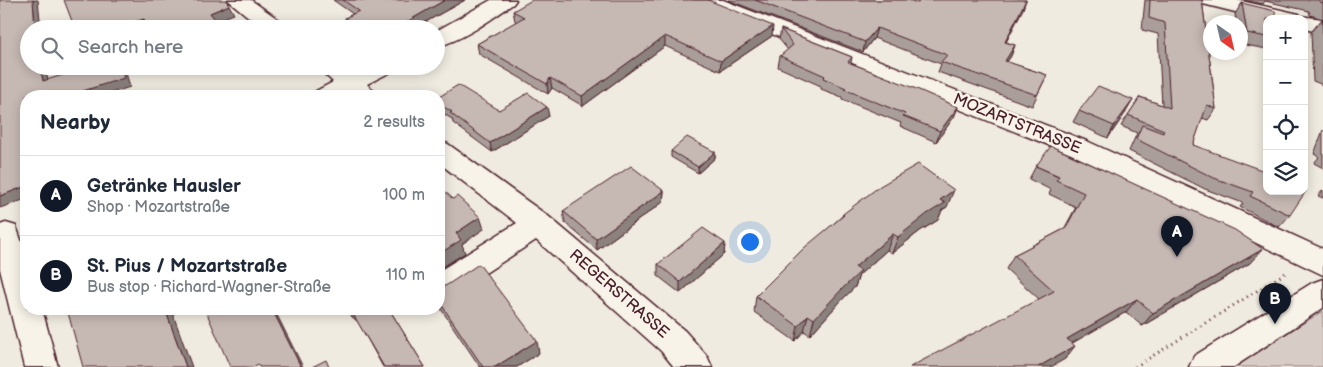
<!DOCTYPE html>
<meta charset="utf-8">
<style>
:root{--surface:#fff;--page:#f6f6f7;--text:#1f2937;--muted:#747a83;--line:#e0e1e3;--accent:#111827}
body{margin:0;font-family:"Balsamiq Sans",sans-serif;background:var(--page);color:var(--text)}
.controls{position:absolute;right:15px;top:15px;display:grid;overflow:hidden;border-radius:10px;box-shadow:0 2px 12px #0003}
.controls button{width:45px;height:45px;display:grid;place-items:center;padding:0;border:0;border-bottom:1px solid var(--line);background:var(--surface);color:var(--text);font:25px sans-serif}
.compass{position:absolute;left:1203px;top:15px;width:45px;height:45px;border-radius:50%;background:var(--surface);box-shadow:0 2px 12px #0003;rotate:146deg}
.you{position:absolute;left:749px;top:241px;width:18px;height:18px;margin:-12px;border:4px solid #fff;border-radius:50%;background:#1a73e8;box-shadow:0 0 0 8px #1a73e833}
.badge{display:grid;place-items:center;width:32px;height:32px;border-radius:50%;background:var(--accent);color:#fff;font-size:16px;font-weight:700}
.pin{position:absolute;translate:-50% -41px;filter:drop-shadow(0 1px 2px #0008)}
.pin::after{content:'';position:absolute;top:26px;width:18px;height:15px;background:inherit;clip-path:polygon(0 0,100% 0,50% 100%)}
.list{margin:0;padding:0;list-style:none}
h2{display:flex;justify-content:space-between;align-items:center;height:65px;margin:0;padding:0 20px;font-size:21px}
h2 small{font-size:16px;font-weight:400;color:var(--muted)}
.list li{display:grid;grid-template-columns:32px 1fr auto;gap:15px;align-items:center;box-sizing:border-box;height:80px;padding:0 20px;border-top:1px solid var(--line)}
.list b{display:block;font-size:19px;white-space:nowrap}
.list p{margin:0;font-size:16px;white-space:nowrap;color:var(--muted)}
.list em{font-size:16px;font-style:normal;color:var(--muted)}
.icon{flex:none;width:28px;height:28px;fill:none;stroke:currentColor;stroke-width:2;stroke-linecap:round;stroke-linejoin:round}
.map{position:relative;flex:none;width:1323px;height:367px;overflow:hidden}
.search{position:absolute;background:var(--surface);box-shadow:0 2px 12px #0003;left:20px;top:20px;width:425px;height:55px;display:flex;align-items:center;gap:12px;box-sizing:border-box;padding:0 18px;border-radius:28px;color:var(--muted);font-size:19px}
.panel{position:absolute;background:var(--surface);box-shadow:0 2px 12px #0003;left:20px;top:90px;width:425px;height:225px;border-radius:20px}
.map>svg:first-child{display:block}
</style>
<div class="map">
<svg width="1323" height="367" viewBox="0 0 1323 367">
<rect width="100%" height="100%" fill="#f0ebe0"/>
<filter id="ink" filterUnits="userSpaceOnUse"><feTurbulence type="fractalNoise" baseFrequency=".02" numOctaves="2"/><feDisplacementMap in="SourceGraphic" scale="10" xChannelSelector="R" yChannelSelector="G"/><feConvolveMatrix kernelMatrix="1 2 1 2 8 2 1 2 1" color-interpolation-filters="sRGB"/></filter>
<g filter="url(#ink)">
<path fill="#d8cdc6" stroke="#917678" d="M 1323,311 L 1323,367 L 1232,367 Z"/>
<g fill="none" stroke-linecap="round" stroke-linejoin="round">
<g stroke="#4a1f2b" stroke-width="3">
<path id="minor" d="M 228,0 L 251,0 L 285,24 L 288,29 L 263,29 Z
M 491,0 L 516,0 L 513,4 C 490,20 464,40 436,47 L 436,31 Z
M 694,0 L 723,0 L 1089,142 L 1323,249 L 1323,275 L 1071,154 L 697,4 Z
M 1200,0 L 1237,0 L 1299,14 L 1300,16 L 1323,19 L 1323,33 L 1304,29 L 1304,19 L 1267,20 L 1203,4 Z
M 316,66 L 342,66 L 352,73 L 366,66 L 396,66 L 393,71 L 367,84 L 376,94 L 375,96 L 351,96 L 348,94 L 344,96 L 313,96 L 316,91 L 333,82 Z
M 439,141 L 448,144 L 548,216 L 685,331 L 707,356 L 712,367 L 674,367 L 661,351 L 536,240 L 450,296 L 439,300 L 439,271 L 517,223 L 439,163 Z
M 6,223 L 16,226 L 26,254 L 26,309 L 42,309 L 58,367 L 24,367 L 0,269 L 0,225 Z"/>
</g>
<g stroke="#4a1f2b" stroke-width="3">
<path id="major" d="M 1323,279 L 1323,308 L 1234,367 L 1189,367 L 1194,356 L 1312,283 Z"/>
</g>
<path stroke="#4a1f2b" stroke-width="3" stroke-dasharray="1 4.5" stroke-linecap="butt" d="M 1135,367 L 1287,272"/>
<use href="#minor" fill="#f7f3e8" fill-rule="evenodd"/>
<use href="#major" fill="#f7f3e8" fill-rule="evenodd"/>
</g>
<path fill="#aa9e9a" stroke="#4a1f2b" d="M 333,0 L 386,0 L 388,1 L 465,0 L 413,29 L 341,29 L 347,25 L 345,18 L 353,14 Z
M 728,0 L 908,0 L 918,3 L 1026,0 L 1006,42 L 1015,45 L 1011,56 L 1007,62 L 1047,75 L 1032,106 L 938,72 L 941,64 L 874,38 L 863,52 Z
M 1145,0 L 1202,0 L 1216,109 L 1208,120 L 1202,118 L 1193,145 L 1290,215 L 1279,227 L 1240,207 L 1243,203 L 1205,189 L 1129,151 L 1137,133 L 1121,126 L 1140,97 L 1162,105 L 1158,34 L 1142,30 Z
M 1242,0 L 1323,0 L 1323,19 L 1310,15 L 1309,11 L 1265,1 L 1263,4 Z
M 1242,3 L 1267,19 L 1267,49 L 1240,44 L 1240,22 L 1236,22 L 1235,14 Z
M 513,11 L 772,36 L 720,71 L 665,46 L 583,106 L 552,88 L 548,94 L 479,54 L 477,44 L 516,22 L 515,21 Z
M 1322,19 L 1323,19 L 1323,85 L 1313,81 L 1311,32 Z
M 781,29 L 852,57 L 851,63 L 958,107 L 954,117 L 936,142 L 900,126 L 901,123 L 842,99 L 842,97 L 821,89 L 821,86 L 778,67 L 780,56 L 788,50 L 779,39 Z
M 439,97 L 499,110 L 549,116 L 492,152 L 453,123 L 452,119 L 439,111 Z
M 1079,111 L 1126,112 L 1108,138 L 1073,122 Z
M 1323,130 L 1323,168 L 1314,163 L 1319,157 L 1314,154 Z
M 671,151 L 715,152 L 715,158 L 698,173 L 671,157 Z
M 1036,166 L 1250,263 L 1142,326 L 1126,312 L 1072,343 L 1065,359 L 1039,299 L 1006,269 L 1014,255 L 1064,229 L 1076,207 L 1049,194 L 1051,190 L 1029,179 Z
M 1323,190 L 1323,198 L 1318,196 Z
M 664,191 L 663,202 L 597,250 L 565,223 L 563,211 Z
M 947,207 L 942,210 L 938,220 L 920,231 L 892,253 L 887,250 L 859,275 L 855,287 L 839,303 L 810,335 L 804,331 L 795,341 L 754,312 L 756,296 L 842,216 L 843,214 Z
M 725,243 L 724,254 L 680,293 L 658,276 L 658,264 Z
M 439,288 L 539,353 L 517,367 L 480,367 L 439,306 Z
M 343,309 L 389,309 L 425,367 L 383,367 L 358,322 Z"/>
<path fill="#8b817d" stroke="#4a1f2b" d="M 33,0 L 38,0 L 41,29 L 35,29 Z
M 445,0 L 465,0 L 413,29 L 397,29 L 403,24 Z
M 1026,0 L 1023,9 L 1001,52 L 1005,42 Z
M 229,5 L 234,14 L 215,21 L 210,13 Z
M 144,19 L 149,28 L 146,29 L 112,29 Z
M 773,26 L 772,36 L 720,71 L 721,61 Z
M 877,28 L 874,38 L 863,52 L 865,42 Z
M 665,36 L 665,46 L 583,106 L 582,96 Z
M 1015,45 L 1011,56 L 1000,71 L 1005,61 Z
M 40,66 L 45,66 L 50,90 L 43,81 Z
M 120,66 L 124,66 L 130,87 L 102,96 L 67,96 Z
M 550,78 L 552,88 L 548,94 L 547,84 Z
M 1133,100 L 1126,112 L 1108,138 L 1114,126 Z
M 547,107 L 549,116 L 492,152 L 490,143 Z
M 958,107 L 954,117 L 936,142 L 940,131 Z
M 715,152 L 715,158 L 698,173 L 698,167 Z
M 26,186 L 26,199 L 0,208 L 0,196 Z
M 954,190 L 947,207 L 942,210 L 938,220 L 920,231 L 892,253 L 898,237 L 940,200 Z
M 664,191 L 663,202 L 597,250 L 596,239 Z
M 480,217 L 484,229 L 462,244 L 465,253 L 439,269 L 439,254 L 456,233 Z
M 893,234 L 887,250 L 859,275 L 855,287 L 839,303 L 810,335 L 814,319 L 855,267 Z
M 725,243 L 724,254 L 680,293 L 680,282 Z
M 1263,249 L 1250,263 L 1142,326 L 1153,313 Z
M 1137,299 L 1126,312 L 1057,352 L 1067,339 Z
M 165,309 L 171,309 L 192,367 L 186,367 Z
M 272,309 L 274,309 L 303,367 L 301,367 Z
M 808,315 L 804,331 L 795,341 L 798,326 Z
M 537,341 L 539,353 L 517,367 L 495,367 Z
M 1075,346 L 1065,359 L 1051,367 L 1038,367 Z"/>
<path fill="#c6b8b3" stroke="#4a1f2b" d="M 0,0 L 33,0 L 35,29 L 29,29 L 29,66 L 40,66 L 43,81 L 89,67 L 88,66 L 120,66 L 124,78 L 67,96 L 26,96 L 26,186 L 0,196 Z
M 64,0 L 226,0 L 229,5 L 210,13 L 223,29 L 150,29 L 144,19 L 112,29 L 75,29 Z
M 343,0 L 386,0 L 388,1 L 390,0 L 445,0 L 403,24 L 405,25 L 397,29 L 341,29 L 352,23 L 345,18 L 359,11 Z
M 532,0 L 708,0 L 773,26 L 721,61 L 665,36 L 582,96 L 550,78 L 547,84 L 477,44 L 524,17 L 513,11 Z
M 755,0 L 908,0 L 918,3 L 921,0 L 1026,0 L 1005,42 L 1015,45 L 1005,61 L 1047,75 L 1037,95 L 941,62 L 947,55 L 877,28 L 865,42 Z
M 1150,0 L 1202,0 L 1216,109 L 1207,105 L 1193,145 L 1267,172 L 1267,191 L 1304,191 L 1304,190 L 1306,191 L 1290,215 L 1250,196 L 1253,192 L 1214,178 L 1136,139 L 1142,125 L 1163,133 L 1164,130 L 1128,115 L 1140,97 L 1170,108 L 1165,23 L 1149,18 Z
M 1319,0 L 1323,0 L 1323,3 L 1320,2 Z
M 1242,3 L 1275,11 L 1277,19 L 1267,19 L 1267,37 L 1247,33 Z
M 1322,19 L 1323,19 L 1323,44 Z
M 781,29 L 852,57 L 848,62 L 919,90 L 958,107 L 940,131 L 903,116 L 905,114 L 844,89 L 846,88 L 823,78 L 825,76 L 780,56 L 793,45 Z
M 458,85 L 499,110 L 528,93 L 547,107 L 490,143 L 450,113 L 452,112 L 439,104 L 439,97 Z
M 1098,86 L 1133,100 L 1114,126 L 1079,111 Z
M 687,137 L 715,152 L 698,167 L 671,151 Z
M 1051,146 L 1235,230 L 1263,249 L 1153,313 L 1137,299 L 1067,339 L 1075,346 L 1038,367 L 910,367 L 1054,291 L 1014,255 L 1066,228 L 1084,193 L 1056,180 L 1059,176 L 1036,166 Z
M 918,164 L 954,190 L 940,200 L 945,203 L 927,214 L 898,237 L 893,234 L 855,267 L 861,271 L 844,287 L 814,319 L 808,315 L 798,326 L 756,296 L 804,248 L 844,215 L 843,214 L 880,186 Z
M 631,166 L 664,191 L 596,239 L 563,211 Z
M 439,186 L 453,199 L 457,196 L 480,217 L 456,233 L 461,240 L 439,254 Z
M 703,228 L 725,243 L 680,282 L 658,264 Z
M 479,264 L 537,341 L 495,367 L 483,367 L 439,301 L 439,288 L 447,285 Z
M 67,309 L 165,309 L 186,367 L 83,367 Z
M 205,309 L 272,309 L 301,367 L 259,367 L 258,364 L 253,367 L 230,367 Z
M 350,309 L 389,309 L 425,367 L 384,367 Z
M 326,360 L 329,367 L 312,367 Z"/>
</g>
<g text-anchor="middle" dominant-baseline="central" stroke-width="5" stroke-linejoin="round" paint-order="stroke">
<g font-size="16" fill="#4a1f2b" stroke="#f7f3e8">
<text transform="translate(1017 124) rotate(22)">MOZARTSTRASSE</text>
<text transform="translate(619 294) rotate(41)">REGERSTRASSE</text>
</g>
</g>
</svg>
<div class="controls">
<button>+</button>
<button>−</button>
<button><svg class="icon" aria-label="locate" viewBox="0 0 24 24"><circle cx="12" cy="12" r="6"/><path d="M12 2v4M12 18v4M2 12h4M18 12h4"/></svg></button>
<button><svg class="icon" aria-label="layers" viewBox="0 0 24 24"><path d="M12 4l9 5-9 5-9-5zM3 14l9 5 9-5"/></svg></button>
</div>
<svg class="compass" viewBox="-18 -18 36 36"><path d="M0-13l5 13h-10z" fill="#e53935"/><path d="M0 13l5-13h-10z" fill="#747a83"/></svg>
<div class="you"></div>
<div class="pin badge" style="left:1177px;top:257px">A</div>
<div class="pin badge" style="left:1275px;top:324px">B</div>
<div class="search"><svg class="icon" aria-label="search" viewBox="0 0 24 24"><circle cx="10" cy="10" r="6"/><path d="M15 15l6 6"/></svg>Search here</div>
<section class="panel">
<h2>Nearby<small>2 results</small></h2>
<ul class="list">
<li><span class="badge">A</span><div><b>Getränke Hausler</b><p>Shop · Mozartstraße</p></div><em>100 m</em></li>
<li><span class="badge">B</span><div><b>St. Pius / Mozartstraße</b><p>Bus stop · Richard-Wagner-Straße</p></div><em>110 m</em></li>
</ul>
</section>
</div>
